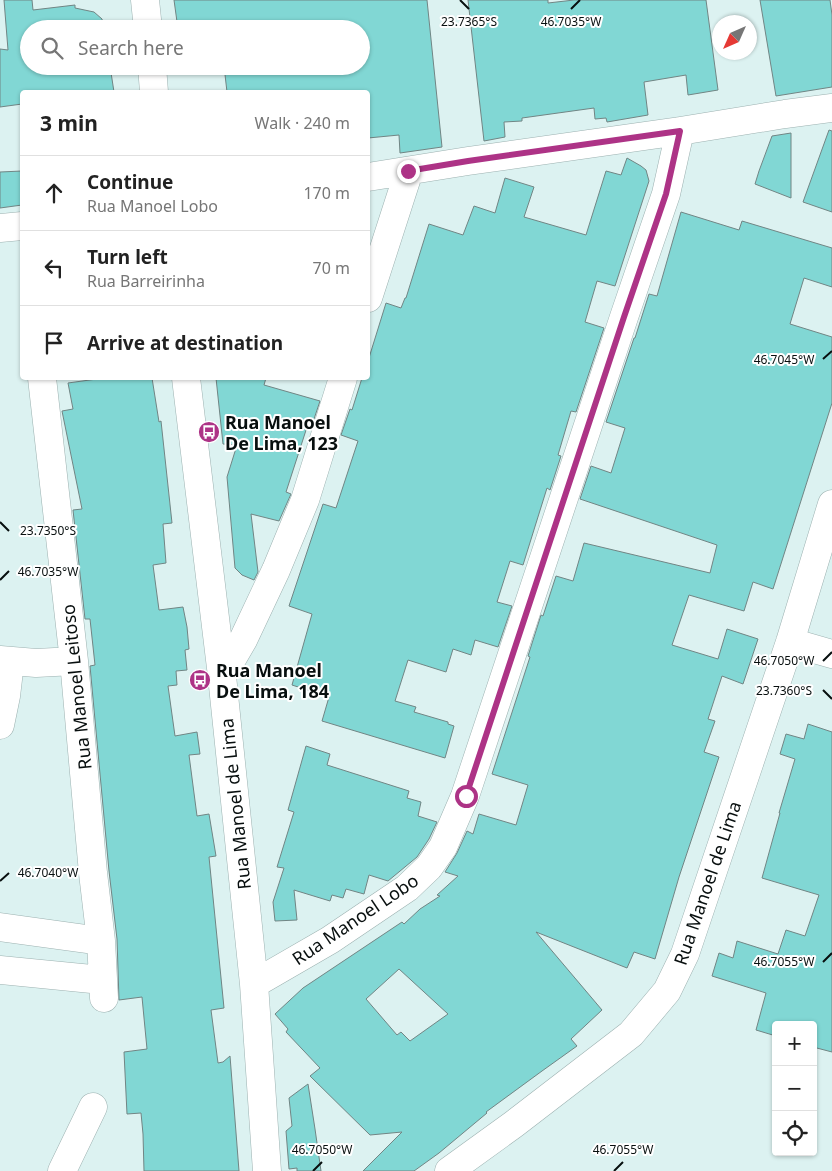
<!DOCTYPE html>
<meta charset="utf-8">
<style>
:root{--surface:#fff;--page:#f2f2f2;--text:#222;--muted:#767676;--line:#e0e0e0}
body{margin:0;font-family:"Noto Sans",sans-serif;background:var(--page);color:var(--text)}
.controls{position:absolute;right:15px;bottom:15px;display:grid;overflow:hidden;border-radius:5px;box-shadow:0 1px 4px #0004}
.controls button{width:45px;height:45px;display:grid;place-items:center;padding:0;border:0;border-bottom:1px solid var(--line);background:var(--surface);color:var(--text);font:25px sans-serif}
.compass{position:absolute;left:712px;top:15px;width:45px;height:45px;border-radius:50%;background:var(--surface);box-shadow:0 1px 4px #0004;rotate:225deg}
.stop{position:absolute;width:15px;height:15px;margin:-11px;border:4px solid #ad3386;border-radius:50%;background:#fff}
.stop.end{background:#ad3386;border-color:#fff;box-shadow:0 1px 5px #0008}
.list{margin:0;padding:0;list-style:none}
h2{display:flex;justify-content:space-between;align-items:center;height:65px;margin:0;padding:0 20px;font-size:21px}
h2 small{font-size:16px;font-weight:400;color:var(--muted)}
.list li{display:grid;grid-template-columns:32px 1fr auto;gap:15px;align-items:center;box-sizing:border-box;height:75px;padding:0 20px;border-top:1px solid var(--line)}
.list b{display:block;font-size:19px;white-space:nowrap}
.list p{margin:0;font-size:16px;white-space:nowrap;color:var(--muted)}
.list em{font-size:16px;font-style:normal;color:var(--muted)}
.icon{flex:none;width:28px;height:28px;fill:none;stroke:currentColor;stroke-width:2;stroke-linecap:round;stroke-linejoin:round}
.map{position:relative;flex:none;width:832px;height:1171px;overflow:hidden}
.search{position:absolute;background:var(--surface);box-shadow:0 1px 4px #0004;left:20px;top:20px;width:350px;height:55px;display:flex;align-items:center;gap:12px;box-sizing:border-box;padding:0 18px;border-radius:28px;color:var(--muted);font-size:19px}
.panel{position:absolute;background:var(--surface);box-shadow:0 1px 4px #0004;left:20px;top:90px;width:350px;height:290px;border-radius:5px}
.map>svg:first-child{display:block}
</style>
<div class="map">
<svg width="832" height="1171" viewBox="0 0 832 1171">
<rect width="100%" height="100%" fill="#dcf2f1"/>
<path fill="#81d7d4" stroke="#718584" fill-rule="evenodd" d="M 4,0 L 32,0 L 33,10 L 75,5 L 75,8 L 94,12 L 102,19 L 104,29 L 29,29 L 29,66 L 110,66 L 114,92 L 22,92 L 22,104 L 0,107 L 0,49 L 8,50 Z
M 174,0 L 427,0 L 442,147 L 400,153 L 399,135 L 368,138 L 368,92 L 227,92 L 224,66 L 361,66 L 361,29 L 178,29 Z
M 468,0 L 548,0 L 548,3 L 574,0 L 706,0 L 718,90 L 688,95 L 686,75 L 644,82 L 648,115 L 607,122 L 606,118 L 595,119 L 594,108 L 522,118 L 522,121 L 504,122 L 505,137 L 484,141 Z
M 760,0 L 830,0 L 832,15 L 832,87 L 776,96 Z
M 829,130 L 832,131 L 832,212 L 803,202 Z
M 791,133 L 791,198 L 755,184 L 759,171 L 772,136 Z
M 627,158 L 641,166 L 646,170 L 649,181 L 615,286 L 597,281 L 585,322 L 604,328 L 576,412 L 571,411 L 558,455 L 561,456 L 550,490 L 547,488 L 523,565 L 510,561 L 497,602 L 512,606 L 498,647 L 475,640 L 471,655 L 453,649 L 446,672 L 408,660 L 395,701 L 416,707 L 414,712 L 448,722 L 448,724 L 454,726 L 445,758 L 322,721 L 329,697 L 292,685 L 312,614 L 289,606 L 323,504 L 336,508 L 358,441 L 341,435 L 350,409 L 352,410 L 362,378 L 368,378 L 368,361 L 386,303 L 401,308 L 405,298 L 406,298 L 429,224 L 463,235 L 474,206 L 495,213 L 505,178 L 534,187 L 524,217 L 586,235 L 606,171 L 621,175 Z
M 22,171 L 22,205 L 0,208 L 0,172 Z
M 681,212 L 739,230 L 742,221 L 832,248 L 832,287 L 804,278 L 790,324 L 832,337 L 832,403 L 773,589 L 753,582 L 744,611 L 689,595 L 672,645 L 718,659 L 727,629 L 758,639 L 743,684 L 722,676 L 708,719 L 715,721 L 704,752 L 719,757 L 679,877 L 655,959 L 634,952 L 627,968 L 536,932 L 602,1010 L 571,1039 L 577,1046 L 542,1071 L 486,1112 L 487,1113 L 439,1153 L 414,1171 L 363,1171 L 402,1132 L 370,1135 L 310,1076 L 320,1068 L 286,1032 L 288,1029 L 275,1014 L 303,988 L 402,922 L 404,924 L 420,909 L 440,896 L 437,895 L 458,876 L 445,872 L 457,853 L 467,831 L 473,834 L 479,814 L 516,825 L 528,785 L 492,774 L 530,657 L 528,656 L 541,615 L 543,616 L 556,576 L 573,581 L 584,543 L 710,573 L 717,545 L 580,499 L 591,466 L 611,473 L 625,428 L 606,422 L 634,338 L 635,338 L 649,294 L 657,296 ZM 399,969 L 448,1014 L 410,1041 L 401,1032 L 397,1035 L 366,999 Z
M 104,378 L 152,378 L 159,422 L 161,421 L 172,523 L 163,524 L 166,563 L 153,565 L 159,610 L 183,607 L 187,627 L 189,649 L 185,650 L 187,670 L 176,671 L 177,685 L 168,686 L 175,736 L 197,732 L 200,754 L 189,755 L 197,816 L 209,814 L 216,856 L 209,857 L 224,1008 L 211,1010 L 218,1063 L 223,1062 L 230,1056 L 239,1171 L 144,1171 L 143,1134 L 141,1113 L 127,1114 L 124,1052 L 147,1049 L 142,997 L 119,1000 L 117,939 L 109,871 L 90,666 L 95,665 L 90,619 L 85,619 L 73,510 L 82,509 L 62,411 L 73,409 L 68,383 Z
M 216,378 L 266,378 L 264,385 L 320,401 L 312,425 L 308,424 L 286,492 L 291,494 L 279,521 L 251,514 L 258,572 L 254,580 L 242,575 L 235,568 L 227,477 L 237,445 L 223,444 Z
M 808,724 L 832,732 L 832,1052 L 813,1047 L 813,1025 L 776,1025 L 776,1036 L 756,1030 L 766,993 L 712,976 L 719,953 L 733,958 L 737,941 L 778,954 L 786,930 L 805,936 L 819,895 L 762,878 L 780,813 L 779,813 L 795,759 L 780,754 L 786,734 L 804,739 Z
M 306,746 L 330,754 L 327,765 L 409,791 L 407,798 L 421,802 L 418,816 L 437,822 L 429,839 L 417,857 L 388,881 L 369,875 L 364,894 L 346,889 L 343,898 L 332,895 L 330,901 L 294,890 L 297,920 L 275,921 L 273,902 L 284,868 L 277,867 L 294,812 L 288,810 Z
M 308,1084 L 315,1129 L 321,1171 L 297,1171 L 297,1168 L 289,1169 L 286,1131 L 292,1126 L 289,1098 Z"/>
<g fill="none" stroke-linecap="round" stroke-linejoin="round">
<g stroke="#9cb1b0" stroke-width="29">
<path id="minor" d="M 145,0 L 148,29
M 152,66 L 154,92
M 368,177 L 468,161 L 680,131 L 785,114 L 832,108
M 0,228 L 22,226
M 368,298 L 409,171
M 42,378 L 74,661 L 93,873 L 101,941 L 104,998
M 186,378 L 222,676 L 254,984 L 267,1171
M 790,642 L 832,654
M 0,660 L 36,663 L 74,661
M 222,676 L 243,640 L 276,570 L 305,500 L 343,378
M 0,725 L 6,696 L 10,662
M 0,927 L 101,941
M 0,970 L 102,980
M 254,984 L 330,940 L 407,888 L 429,867 L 443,847 L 465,796 L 624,317 L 666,194 L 680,131
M 62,1171 L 93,1107
M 449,1171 L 514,1124 L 631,1034 L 667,991 L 685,954 L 790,642 L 832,504"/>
</g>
<use href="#minor" stroke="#fff" stroke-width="28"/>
</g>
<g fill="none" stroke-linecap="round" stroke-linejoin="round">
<path stroke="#ad3386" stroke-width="6" d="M 408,171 L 468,161 L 680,131 L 666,194 L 624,317 L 466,796"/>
</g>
<path fill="none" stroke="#080f0f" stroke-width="2" d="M 460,0 L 469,9M 571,9 L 580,0M 823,359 L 832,351M 0,522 L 9,531M 0,580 L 9,571M 823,661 L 832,652M 823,690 L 832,699M 0,881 L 9,873M 823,962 L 832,953M 313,1171 L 322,1162M 614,1171 L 623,1162"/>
<defs>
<g id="bus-disc" transform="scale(1.125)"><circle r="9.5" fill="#ad3386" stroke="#fff"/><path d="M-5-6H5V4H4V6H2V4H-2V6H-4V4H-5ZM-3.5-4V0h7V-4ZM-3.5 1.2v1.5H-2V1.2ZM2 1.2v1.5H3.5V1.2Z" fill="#fff"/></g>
</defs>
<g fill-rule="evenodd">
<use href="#bus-disc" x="209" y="432"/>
<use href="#bus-disc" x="200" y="680"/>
</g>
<g text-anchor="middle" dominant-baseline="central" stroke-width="4" stroke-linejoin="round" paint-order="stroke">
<g font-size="18" font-weight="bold" fill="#080f0f" stroke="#fff" text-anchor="start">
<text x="225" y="422">Rua Manoel<tspan x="225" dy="21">De Lima, 123</tspan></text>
<text x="216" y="670">Rua Manoel<tspan x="216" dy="21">De Lima, 184</tspan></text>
</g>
<g font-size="18" fill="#080f0f" stroke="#fff">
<text transform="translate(76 687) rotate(-96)">Rua Manoel Leitoso</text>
<text transform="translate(235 804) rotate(-96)">Rua Manoel de Lima</text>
<text transform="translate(707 883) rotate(-71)">Rua Manoel de Lima</text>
<text transform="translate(355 919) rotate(-34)">Rua Manoel Lobo</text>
</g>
</g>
<g font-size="12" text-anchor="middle" fill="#080f0f" stroke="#fff" stroke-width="4" stroke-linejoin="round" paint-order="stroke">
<text x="469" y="26">23.7365°S</text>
<text x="571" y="26">46.7035°W</text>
<text x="784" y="364">46.7045°W</text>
<text x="48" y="535">23.7350°S</text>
<text x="48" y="576">46.7035°W</text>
<text x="784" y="665">46.7050°W</text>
<text x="784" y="695">23.7360°S</text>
<text x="48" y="877">46.7040°W</text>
<text x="784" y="966">46.7055°W</text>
<text x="322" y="1154">46.7050°W</text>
<text x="623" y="1154">46.7055°W</text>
</g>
</svg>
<div class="controls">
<button>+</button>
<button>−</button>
<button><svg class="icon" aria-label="locate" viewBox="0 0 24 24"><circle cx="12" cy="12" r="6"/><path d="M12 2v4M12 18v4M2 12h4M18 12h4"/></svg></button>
</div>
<svg class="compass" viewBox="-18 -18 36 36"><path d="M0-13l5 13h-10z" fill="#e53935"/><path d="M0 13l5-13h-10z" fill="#767676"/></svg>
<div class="stop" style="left:466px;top:796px"></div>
<div class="stop end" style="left:408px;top:171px"></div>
<div class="search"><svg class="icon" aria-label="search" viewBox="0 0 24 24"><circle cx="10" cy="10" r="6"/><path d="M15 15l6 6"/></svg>Search here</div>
<section class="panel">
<h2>3 min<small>Walk · 240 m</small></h2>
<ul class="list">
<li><svg class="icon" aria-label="ahead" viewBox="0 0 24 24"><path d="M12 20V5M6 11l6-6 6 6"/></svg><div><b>Continue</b><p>Rua Manoel Lobo</p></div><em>170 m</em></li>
<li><svg class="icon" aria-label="left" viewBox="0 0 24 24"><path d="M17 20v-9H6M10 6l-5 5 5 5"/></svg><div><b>Turn left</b><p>Rua Barreirinha</p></div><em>70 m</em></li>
<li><svg class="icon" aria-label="arrive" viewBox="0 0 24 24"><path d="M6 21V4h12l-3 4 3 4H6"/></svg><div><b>Arrive at destination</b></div></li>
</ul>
</section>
</div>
